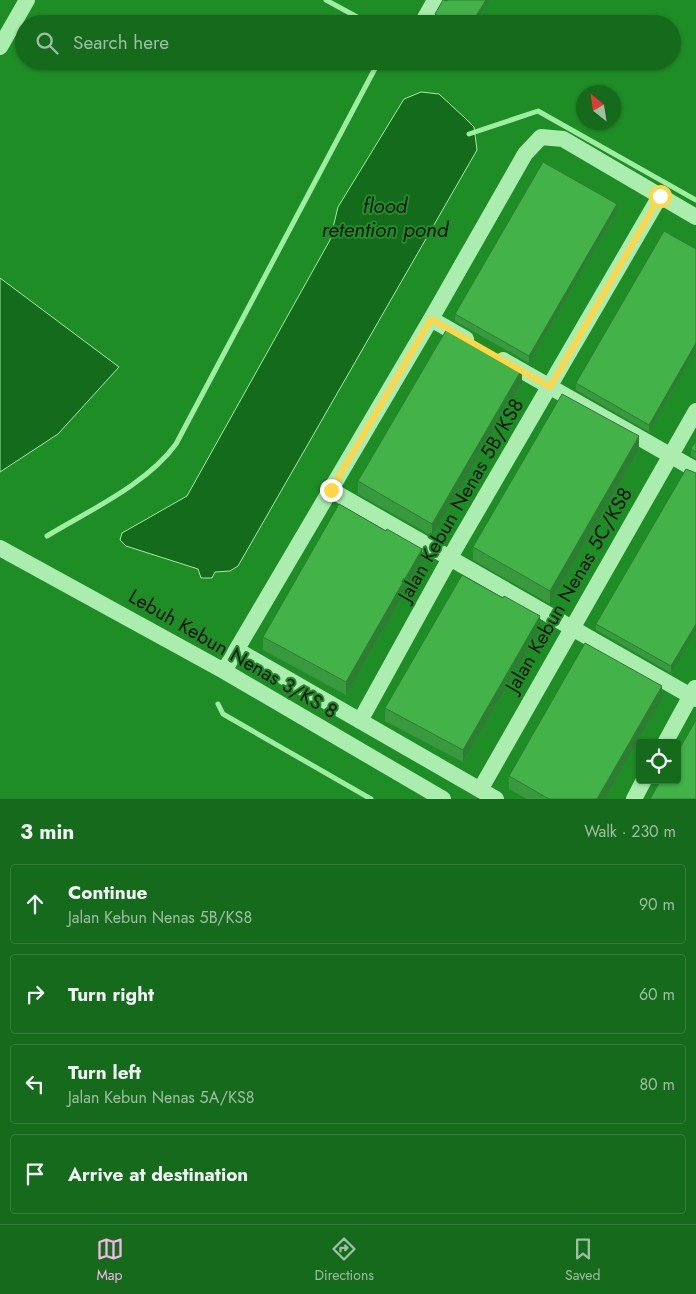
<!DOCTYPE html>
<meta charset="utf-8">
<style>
:root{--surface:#166a1c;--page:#1f6f25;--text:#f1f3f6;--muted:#9ebfa3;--line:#357d3b;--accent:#f6b5ea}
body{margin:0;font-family:Jost,sans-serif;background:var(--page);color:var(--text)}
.controls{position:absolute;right:15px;bottom:15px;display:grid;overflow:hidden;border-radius:5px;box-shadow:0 1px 4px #0004}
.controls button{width:45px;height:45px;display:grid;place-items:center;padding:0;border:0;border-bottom:1px solid var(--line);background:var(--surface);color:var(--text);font:25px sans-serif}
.compass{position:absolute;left:576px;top:85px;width:45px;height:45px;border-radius:50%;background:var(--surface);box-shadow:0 1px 4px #0004;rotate:330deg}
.stop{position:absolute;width:15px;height:15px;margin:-11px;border:4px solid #ffd54a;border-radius:50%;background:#fff}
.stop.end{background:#ffd54a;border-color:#fff;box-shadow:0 1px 5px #0008}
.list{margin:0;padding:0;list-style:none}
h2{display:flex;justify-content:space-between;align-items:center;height:65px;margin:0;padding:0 20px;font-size:21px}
h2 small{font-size:16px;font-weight:400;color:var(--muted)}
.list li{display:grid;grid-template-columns:32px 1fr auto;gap:15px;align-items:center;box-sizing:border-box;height:80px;margin:0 10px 10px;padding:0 10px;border:1px solid var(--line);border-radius:5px}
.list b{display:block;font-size:19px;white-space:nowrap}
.list p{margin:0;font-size:16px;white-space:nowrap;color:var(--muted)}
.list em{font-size:16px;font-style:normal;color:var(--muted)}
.icon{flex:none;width:28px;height:28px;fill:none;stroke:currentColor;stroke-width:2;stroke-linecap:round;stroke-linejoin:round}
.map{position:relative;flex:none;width:696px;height:799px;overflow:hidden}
.search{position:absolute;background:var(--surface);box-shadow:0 1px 4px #0004;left:15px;right:15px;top:15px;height:55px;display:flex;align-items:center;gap:12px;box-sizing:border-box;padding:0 18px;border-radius:28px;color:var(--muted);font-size:19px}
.sheet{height:425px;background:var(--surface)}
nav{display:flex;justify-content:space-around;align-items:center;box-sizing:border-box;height:70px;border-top:1px solid var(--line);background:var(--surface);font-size:14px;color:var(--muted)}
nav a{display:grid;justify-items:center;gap:2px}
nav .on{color:var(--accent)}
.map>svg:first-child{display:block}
</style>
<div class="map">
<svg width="696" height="799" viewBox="0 0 696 799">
<rect width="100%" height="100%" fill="#1e8d26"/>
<path fill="#146b1b" stroke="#9eeea2" d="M 421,92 L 439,94 L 465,118 L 474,127 L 477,150 L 238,566 L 230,571 L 215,572 L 212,578 L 201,578 L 198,569 L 126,546 L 120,540 L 122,533 L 187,496 L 330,240 L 338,207 L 404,99 Z
M 0,278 L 119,367 L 58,434 L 0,472 Z"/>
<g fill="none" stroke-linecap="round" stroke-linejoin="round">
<path stroke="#9eeea2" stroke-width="5" d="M 326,0 L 370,24
M 469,134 L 538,111 L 696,200
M 47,536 C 90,510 147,484 176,444 L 379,61
M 218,704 L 223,714 L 371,799"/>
<path stroke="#abedaf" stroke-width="16" d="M 425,18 L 435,0
M 0,47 L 27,0
M 431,319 L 466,339
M 503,360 L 696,470
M 331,490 L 696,699
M 0,548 L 224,671 L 443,799
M 237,650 L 496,799
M 224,671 L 431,319 L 525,154 L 541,137 L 563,139 L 696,217
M 360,721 L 456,547 L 660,196
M 665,743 L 695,688
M 480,790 L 696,411
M 634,799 L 644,780"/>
</g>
<path fill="#39993f" d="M 490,0 L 475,24 L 438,24 L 438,23 L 435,21 L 435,14 L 447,1 Z
M 617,211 L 529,363 L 455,321 L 455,314 Z
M 696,249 L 696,350 L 649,432 L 576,390 L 576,383 Z
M 522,382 L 432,536 L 358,494 L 358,481 Z
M 696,441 L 696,459 L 691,456 L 691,449 Z
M 639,449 L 550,604 L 473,560 L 473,547 Z
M 696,473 L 671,673 L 596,630 L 596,624 Z
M 386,531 L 422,562 L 346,695 L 263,650 L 263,637 Z
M 540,629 L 463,762 L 385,721 L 385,708 Z
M 662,699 L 605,799 L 527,799 L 509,789 L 509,776 Z"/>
<path fill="#2e7d33" d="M 486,0 L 490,0 L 475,24 L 471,24 Z
M 617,204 L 617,211 L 529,363 L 529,356 Z
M 696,343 L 696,350 L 649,432 L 649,425 Z
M 522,369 L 522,382 L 432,536 L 432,524 Z
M 639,436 L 639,449 L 550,604 L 550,591 Z
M 422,549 L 422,562 L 346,695 L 346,682 Z
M 540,616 L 540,629 L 463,762 L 463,750 Z
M 696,624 L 696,630 L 671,673 L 671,666 Z
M 662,686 L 662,699 L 605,799 L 597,799 Z"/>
<path fill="#42b249" stroke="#2e7d33" d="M 443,0 L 447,1 L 448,0 L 486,0 L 471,24 L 438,24 L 441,18 L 435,14 Z
M 543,162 L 617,204 L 529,356 L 455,314 Z
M 664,231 L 696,249 L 696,343 L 649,425 L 576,383 Z
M 448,327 L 522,369 L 432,524 L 358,481 Z
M 562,394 L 639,436 L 550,591 L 473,547 Z
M 696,441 L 696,452 L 691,449 Z
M 686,469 L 696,473 L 696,624 L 671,666 L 596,624 Z
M 339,504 L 386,531 L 387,529 L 422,549 L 346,682 L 263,637 Z
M 462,575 L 503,598 L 504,596 L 540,616 L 463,750 L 385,708 Z
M 585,643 L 662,686 L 597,799 L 549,799 L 509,776 Z
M 696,720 L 696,799 L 650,799 L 661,780 L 677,780 L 677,753 Z"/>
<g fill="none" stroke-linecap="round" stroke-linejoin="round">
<path stroke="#ffd54a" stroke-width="6" d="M 331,490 L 431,319 L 550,387 L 660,196"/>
</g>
<g text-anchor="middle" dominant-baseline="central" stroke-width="4" stroke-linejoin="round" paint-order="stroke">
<g font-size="20" fill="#111" stroke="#1e8d26">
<text transform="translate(461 500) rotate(-60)">Jalan Kebun Nenas 5B/KS8</text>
<text transform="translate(569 590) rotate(-60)">Jalan Kebun Nenas 5C/KS8</text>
<text transform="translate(233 654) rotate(30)">Lebuh Kebun Nenas 3/KS 8</text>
</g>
<g font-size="21" font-style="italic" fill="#111" stroke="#1e8d26">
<text x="385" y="206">flood<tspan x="385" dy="24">retention pond</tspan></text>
</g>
</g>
</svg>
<div class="controls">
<button><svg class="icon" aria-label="locate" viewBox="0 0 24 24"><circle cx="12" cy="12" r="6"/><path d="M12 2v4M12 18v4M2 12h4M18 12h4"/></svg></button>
</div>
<svg class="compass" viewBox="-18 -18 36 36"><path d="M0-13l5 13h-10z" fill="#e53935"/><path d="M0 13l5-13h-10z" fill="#9ebfa3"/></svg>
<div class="stop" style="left:660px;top:196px"></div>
<div class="stop end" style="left:331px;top:490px"></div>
<div class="search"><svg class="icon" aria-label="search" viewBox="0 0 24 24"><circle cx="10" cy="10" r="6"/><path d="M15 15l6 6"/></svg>Search here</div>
</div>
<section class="sheet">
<h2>3 min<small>Walk · 230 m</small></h2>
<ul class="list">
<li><svg class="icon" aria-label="ahead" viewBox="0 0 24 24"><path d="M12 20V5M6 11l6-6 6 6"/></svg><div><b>Continue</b><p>Jalan Kebun Nenas 5B/KS8</p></div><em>90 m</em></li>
<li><svg class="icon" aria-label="right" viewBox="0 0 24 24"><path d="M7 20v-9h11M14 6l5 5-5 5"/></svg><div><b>Turn right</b></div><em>60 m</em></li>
<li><svg class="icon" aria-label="left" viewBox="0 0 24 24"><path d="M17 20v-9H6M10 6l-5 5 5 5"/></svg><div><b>Turn left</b><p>Jalan Kebun Nenas 5A/KS8</p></div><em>80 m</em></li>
<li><svg class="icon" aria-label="arrive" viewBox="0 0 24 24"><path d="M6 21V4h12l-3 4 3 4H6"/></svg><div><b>Arrive at destination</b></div></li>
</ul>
</section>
<nav>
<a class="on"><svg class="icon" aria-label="map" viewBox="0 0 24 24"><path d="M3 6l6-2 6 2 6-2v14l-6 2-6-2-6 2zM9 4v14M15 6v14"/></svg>Map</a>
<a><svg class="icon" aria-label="directions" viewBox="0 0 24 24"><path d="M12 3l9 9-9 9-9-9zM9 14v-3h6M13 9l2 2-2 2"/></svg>Directions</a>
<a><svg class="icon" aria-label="saved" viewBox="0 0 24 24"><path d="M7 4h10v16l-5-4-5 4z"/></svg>Saved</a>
</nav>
